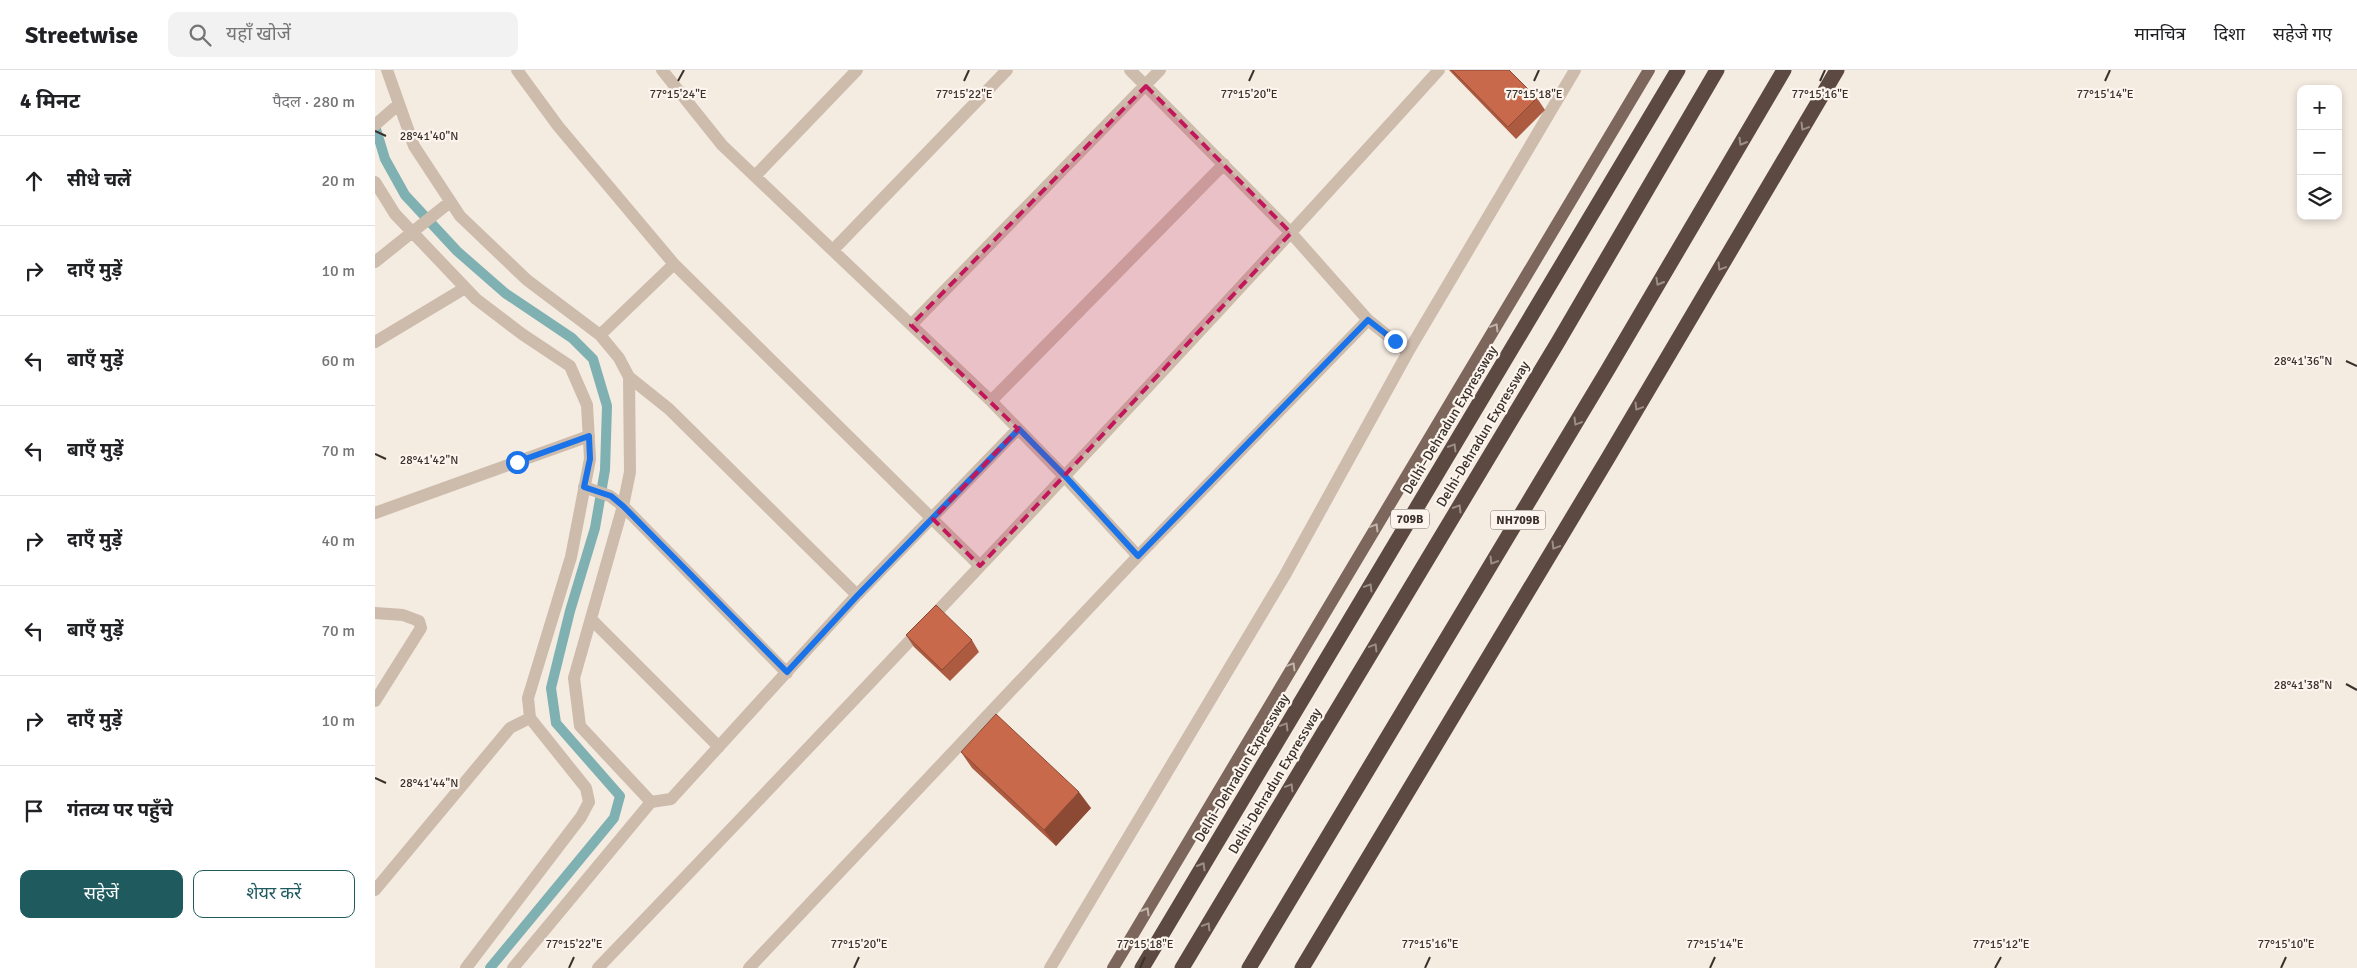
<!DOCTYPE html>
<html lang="hi">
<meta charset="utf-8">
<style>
:root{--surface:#fff;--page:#f2f2f2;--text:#202124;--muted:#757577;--line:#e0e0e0;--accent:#1f5a5e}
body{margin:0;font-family:Signika,"Noto Sans Devanagari",sans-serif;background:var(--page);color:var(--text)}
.controls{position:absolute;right:15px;top:15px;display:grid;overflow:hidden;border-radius:10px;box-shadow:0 2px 8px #0003}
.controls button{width:45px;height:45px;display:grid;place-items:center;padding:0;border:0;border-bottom:1px solid var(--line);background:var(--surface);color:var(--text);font:25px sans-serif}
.stop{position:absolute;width:15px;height:15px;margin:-11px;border:4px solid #1a73e8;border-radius:50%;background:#fff}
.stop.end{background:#1a73e8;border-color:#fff;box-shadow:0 1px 5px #0008}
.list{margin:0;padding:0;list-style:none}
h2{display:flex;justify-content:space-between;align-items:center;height:65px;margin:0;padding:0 20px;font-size:21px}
h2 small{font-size:16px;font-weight:400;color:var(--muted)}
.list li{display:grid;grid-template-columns:32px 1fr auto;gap:15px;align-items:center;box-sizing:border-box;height:90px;padding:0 20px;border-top:1px solid var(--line)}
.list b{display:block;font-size:19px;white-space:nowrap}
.list em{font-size:16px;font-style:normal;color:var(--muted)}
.actions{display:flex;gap:10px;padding:15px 20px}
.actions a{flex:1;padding:11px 0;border:1px solid var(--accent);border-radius:10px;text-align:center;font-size:18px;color:var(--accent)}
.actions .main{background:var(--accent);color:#fff}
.icon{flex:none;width:28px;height:28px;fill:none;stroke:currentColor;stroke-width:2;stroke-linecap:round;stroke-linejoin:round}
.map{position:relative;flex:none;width:1982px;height:898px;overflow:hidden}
header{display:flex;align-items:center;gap:30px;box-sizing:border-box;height:70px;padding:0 25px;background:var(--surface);border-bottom:1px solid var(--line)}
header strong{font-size:24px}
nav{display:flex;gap:28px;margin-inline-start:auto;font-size:18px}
.search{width:350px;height:45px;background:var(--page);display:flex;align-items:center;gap:12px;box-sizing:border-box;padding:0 18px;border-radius:10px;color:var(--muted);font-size:19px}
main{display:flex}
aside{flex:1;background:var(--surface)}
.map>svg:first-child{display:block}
</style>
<header>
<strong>Streetwise</strong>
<div class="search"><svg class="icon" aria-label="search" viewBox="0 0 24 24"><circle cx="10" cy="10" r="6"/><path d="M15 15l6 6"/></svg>यहाँ खोजें</div>
<nav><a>मानचित्र</a><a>दिशा</a><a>सहेजे गए</a></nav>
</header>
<main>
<aside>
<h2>4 मिनट<small>पैदल · 280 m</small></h2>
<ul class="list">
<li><svg class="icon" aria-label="ahead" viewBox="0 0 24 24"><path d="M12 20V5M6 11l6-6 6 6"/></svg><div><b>सीधे चलें</b></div><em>20 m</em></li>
<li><svg class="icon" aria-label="right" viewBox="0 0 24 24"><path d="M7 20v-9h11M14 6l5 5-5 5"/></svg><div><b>दाएँ मुड़ें</b></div><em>10 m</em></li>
<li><svg class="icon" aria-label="left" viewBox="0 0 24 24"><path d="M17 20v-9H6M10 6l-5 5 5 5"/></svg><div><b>बाएँ मुड़ें</b></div><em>60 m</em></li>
<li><svg class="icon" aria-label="left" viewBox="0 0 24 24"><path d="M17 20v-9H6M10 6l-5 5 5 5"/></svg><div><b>बाएँ मुड़ें</b></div><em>70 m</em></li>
<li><svg class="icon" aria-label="right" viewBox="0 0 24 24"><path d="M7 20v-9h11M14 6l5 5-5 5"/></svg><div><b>दाएँ मुड़ें</b></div><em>40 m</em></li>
<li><svg class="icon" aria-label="left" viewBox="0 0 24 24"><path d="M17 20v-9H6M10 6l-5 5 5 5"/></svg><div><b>बाएँ मुड़ें</b></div><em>70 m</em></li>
<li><svg class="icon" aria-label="right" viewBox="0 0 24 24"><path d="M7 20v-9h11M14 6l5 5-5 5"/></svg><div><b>दाएँ मुड़ें</b></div><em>10 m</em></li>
<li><svg class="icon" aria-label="arrive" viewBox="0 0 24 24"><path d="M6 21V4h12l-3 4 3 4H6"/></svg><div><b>गंतव्य पर पहुँचे</b></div></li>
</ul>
<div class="actions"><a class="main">सहेजें</a><a>शेयर करें</a></div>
</aside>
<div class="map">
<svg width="1982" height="898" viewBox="0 0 1982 898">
<rect width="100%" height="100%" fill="#f4ebe1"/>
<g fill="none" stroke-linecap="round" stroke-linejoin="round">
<path stroke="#7fb0b2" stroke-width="10" d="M 0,56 L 10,89 L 30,125 L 82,181 L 130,223 L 197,268 L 218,289 L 232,336 L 230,400 L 220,458 L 195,541 L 176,618 L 181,653 L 245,726 L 239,748 L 115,898"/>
<path stroke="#cdbbac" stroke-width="12" d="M 12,0 L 39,76 L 85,146 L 152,210 L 225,265 L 244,288 L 254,307 L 255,402 L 248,436 L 199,608 L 205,656 L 276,732 L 138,898
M 142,0 L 183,56 L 299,194 L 605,496
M 287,0 L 347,75 L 616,331 L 689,406 L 763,486
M 755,0 L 916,163 L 993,250 L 1033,282
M 0,55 L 24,34
M 380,106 L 482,0
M 0,112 L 20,144 L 101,229 L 147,264 L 195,296 L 212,335 L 215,389 L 196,487 L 153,628 L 155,648 L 211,718 L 214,732 L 206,747 L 91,898
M 458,180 L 632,0
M 0,192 L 75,132
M 536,255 L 785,0
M 225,265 L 299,194
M 0,272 L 90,218
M 254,307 L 294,339 L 482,525
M 616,331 L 849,94
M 209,417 L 235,426 L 248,436 L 412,603
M 0,443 L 214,366
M 0,543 L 28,545 L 44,551 L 46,558 L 0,631
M 217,550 L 344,677
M 276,732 L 296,729 L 482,525 L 643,359
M 0,820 L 135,658 L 155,648
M 223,898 C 507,602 789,304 1064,0
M 374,898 L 763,486 L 993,250
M 675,898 L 910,505 L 1033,282 L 1200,0"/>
<path stroke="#7d675c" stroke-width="12" d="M 738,898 L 1274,0"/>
<path stroke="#5c4a42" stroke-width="15" d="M 767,898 L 1303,0
M 807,898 L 1183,272 L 1342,0
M 874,898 L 1232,301 L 1409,0
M 927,898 L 1233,388 L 1462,0"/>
</g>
<path fill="#ac5a40" d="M 1074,0 L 1134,0 L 1162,28 L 1170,40 L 1141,69 Z
M 531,565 L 597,570 L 604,582 L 575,611 L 539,577 Z
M 586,682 L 716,738 L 681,776 L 597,698 Z"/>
<path fill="#8c4a34" d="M 704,722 L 716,738 L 681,776 L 669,760 Z"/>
<path fill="#c8694b" stroke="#8c4a34" d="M 1077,0 L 1134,0 L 1162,28 L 1133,57 Z
M 561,535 L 597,570 L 567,600 L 531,565 Z
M 621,644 L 704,722 L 669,760 L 586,682 Z"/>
<defs><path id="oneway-chevron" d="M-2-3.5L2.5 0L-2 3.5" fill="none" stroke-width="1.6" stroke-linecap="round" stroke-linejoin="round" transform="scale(1.25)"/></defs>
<g stroke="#9c8e87">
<use href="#oneway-chevron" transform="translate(1429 57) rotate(121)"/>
<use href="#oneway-chevron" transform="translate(1367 72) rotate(120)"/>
<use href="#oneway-chevron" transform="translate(1346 197) rotate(121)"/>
<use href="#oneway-chevron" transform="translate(1284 212) rotate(120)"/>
<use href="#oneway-chevron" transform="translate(1263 337) rotate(121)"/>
<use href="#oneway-chevron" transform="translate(1202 352) rotate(121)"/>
<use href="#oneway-chevron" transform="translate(1078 377) rotate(-59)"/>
<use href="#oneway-chevron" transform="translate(1083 438) rotate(-59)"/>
<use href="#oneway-chevron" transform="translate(1180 476) rotate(121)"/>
<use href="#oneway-chevron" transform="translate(1118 491) rotate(121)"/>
<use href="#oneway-chevron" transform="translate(994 517) rotate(-59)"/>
<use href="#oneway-chevron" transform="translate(999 577) rotate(-59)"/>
<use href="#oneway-chevron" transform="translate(910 656) rotate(-59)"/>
<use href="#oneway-chevron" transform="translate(915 717) rotate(-59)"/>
<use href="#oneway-chevron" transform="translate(827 796) rotate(-60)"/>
<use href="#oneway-chevron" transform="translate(832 856) rotate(-59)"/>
</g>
<g stroke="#c2b5ac">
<use href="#oneway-chevron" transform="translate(1120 257) rotate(-59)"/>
<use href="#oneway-chevron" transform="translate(1000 457) rotate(-59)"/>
<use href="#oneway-chevron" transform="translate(917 596) rotate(-59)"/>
<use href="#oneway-chevron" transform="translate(771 841) rotate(-60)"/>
</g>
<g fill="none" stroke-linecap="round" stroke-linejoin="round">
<path stroke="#1a73e8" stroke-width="6" d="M 142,392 L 214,366 L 215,389 L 209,417 L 236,426 L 248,436 L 412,602 L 482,526 L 644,359 L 690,406 L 763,486 L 993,250 L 1020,271"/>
</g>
<path fill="#c2185b" fill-opacity="0.2" stroke="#c2185b" stroke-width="4" stroke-dasharray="10 6" stroke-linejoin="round" d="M 771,16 L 916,163 L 605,496 L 558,449 L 643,359 L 536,255 Z"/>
<path fill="none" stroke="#3b302b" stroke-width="2" d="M 303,11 L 309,0M 589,11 L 594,0M 874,11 L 879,0M 1159,11 L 1164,0M 1445,11 L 1450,0M 1730,11 L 1735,0M 0,61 L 11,66M 1971,291 L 1982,296M 0,384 L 11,389M 1971,614 L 1982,620M 0,708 L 11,713M 194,898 L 199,887M 479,898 L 484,887M 765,898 L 770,887M 1050,898 L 1055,887M 1335,898 L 1340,887M 1620,898 L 1626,887M 1906,898 L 1911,887"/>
<g text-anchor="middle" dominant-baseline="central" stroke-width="4.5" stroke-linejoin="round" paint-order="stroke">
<g fill="#fbf5ee" stroke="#756b66" stroke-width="1">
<rect x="1016" y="439.5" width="38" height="19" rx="4"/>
<rect x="1115.5" y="440.5" width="55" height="19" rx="4"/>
</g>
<g font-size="12" font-weight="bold" fill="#3b302b">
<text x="1035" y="449">709B</text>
<text x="1143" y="450">NH709B</text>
</g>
<g font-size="14" fill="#3b302b" stroke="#fbf5ee">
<text transform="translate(1075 350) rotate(-59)">Delhi–Dehradun Expressway</text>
<text transform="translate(1108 364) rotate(-59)">Delhi-Dehradun Expressway</text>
<text transform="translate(867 698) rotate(-59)">Delhi–Dehradun Expressway</text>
<text transform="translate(900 711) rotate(-59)">Delhi-Dehradun Expressway</text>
</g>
</g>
<g font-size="12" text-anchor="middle" fill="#3b302b" stroke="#fbf5ee" stroke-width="4.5" stroke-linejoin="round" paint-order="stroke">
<text x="1730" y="28">77°15'14"E</text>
<text x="303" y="28">77°15'24"E</text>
<text x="589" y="28">77°15'22"E</text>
<text x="874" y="28">77°15'20"E</text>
<text x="1159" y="28">77°15'18"E</text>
<text x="1445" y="28">77°15'16"E</text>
<text x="54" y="70">28°41'40"N</text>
<text x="1928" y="295">28°41'36"N</text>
<text x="54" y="394">28°41'42"N</text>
<text x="1928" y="619">28°41'38"N</text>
<text x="54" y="717">28°41'44"N</text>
<text x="199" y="878">77°15'22"E</text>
<text x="484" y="878">77°15'20"E</text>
<text x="770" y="878">77°15'18"E</text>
<text x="1055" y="878">77°15'16"E</text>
<text x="1340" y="878">77°15'14"E</text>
<text x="1626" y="878">77°15'12"E</text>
<text x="1911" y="878">77°15'10"E</text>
</g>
</svg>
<div class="controls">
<button>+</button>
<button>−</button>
<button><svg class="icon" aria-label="layers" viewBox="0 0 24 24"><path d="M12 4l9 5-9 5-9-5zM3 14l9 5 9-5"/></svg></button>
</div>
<div class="stop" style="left:142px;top:392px"></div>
<div class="stop end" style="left:1020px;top:271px"></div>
</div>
</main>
